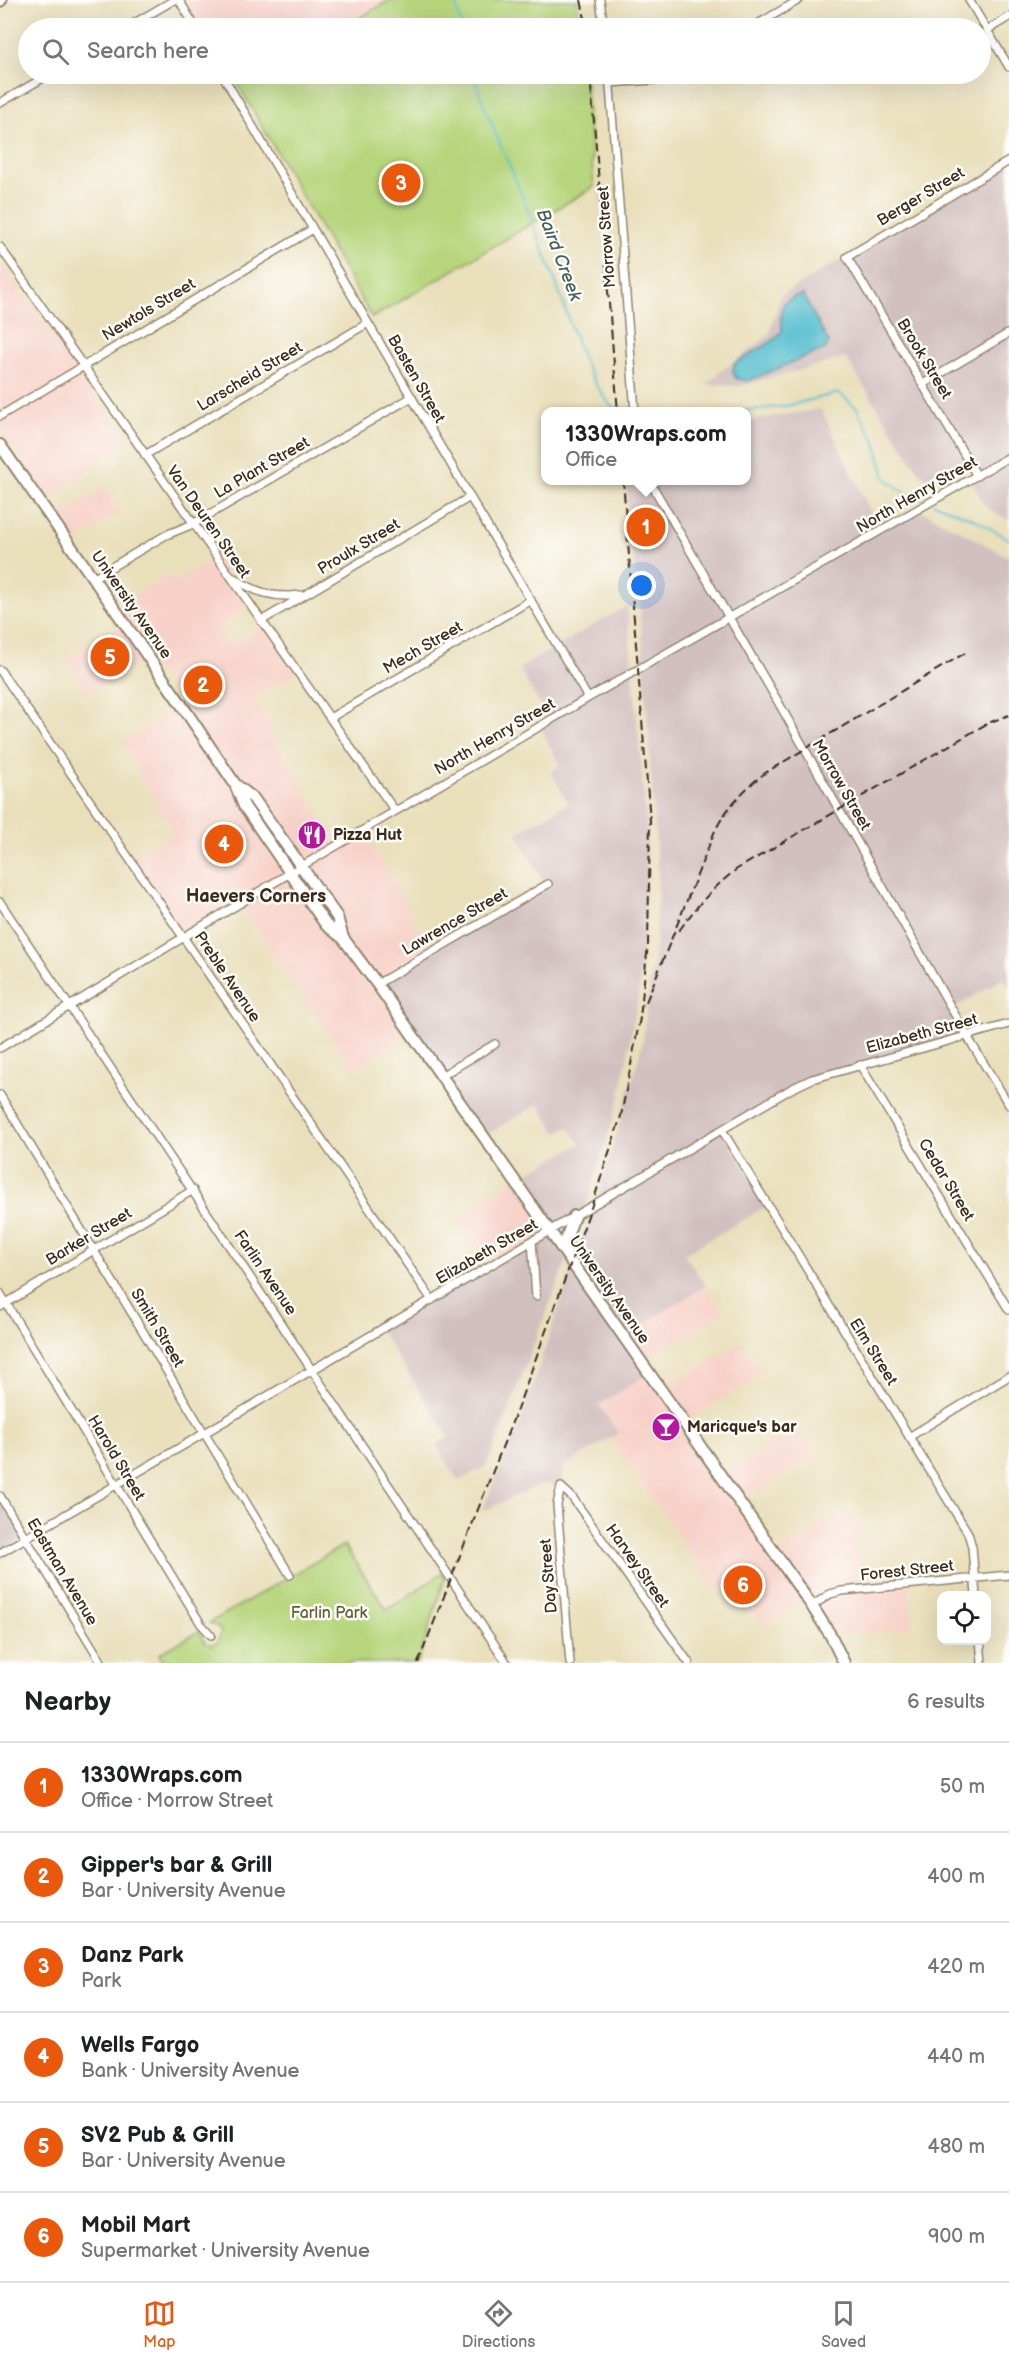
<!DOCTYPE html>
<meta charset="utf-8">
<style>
:root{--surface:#fff;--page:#f2f2f2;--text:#202124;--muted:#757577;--line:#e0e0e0;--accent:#ea580c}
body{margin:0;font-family:"Balsamiq Sans",sans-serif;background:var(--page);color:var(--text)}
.controls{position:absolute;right:18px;bottom:18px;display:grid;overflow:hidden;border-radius:12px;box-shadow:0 6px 24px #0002}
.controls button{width:54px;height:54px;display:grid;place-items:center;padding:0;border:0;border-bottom:2px solid var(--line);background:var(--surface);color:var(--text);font:30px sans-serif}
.you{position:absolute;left:642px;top:586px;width:21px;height:21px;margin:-15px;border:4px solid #fff;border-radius:50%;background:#1a73e8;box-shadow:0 0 0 9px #1a73e833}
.badge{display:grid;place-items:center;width:39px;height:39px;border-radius:50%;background:var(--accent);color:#fff;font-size:20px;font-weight:700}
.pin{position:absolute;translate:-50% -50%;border:3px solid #fff;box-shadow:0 2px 6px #0006}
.popup{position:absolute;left:541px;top:407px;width:210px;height:78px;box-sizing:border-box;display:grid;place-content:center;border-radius:12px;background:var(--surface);filter:drop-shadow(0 2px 4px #0005);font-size:20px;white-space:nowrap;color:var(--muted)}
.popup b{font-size:22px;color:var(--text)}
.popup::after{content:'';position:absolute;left:50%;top:100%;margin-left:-12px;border:12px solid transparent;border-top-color:var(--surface)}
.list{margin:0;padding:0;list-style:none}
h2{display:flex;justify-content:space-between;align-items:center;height:78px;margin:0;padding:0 24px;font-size:26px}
h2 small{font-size:20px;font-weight:400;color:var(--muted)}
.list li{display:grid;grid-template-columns:39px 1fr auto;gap:18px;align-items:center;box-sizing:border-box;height:90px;padding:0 24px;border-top:2px solid var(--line)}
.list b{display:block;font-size:22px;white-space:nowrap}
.list p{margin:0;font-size:20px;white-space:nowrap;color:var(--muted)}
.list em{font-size:20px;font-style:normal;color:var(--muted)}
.icon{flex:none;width:33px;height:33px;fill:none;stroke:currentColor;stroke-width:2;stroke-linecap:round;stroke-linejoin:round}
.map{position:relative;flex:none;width:1009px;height:1663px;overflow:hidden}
.search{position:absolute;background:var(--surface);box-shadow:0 6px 24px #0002;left:18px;right:18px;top:18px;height:66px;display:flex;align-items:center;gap:15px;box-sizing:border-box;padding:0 21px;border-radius:33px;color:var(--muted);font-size:22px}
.sheet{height:618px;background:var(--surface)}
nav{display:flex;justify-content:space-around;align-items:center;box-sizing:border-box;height:84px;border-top:2px solid var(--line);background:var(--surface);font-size:16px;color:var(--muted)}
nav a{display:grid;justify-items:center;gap:3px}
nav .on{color:var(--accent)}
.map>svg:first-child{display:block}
</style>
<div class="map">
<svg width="1009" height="1663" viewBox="0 0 1009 1663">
<rect width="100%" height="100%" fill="#fdfcf7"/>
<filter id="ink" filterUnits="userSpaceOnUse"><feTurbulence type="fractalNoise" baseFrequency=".0167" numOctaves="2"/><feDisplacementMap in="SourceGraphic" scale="12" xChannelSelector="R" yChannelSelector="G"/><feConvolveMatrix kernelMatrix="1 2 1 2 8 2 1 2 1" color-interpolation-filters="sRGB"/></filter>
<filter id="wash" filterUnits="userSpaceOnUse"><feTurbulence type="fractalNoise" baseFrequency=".008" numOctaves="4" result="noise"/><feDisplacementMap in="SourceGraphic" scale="24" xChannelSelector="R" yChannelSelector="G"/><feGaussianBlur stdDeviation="1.35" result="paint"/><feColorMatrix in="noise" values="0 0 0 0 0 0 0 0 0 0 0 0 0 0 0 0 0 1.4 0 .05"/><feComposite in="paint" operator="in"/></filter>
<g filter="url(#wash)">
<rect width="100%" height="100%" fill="#e9dfbb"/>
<path fill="#f7d1c8" d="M 179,0 L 390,0 L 342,28 L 280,28 L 274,20 L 260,28 L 196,28 Z
M 0,262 L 128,442 L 47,499 L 0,431 Z
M 104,487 L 120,512 L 75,540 L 59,517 Z
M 217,557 L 247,600 L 245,609 L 218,629 L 230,647 L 264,625 L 297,672 L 254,698 L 273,728 L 269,731 L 337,845 L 363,830 L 432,952 L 410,1032 L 354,1070 L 239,904 L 183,937 L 130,860 L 174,831 L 122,743 L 181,704 L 148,657 L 89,694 L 67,659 L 124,622 L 114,608 L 170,575 L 175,582 Z
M 514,1180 L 549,1231 L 489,1266 L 456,1218 Z
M 706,1286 L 723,1313 L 641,1362 L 623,1336 Z
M 741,1343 L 761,1375 L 684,1423 L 720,1475 L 798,1429 L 816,1457 L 739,1501 L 775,1553 L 850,1509 L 867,1535 L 851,1545 L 876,1587 L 909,1584 L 912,1628 L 831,1636 L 807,1599 L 762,1626 L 730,1580 L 717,1590 L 610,1438 L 618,1433 L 599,1405 L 649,1373 L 661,1390 Z"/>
<path fill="#d2bfc0" d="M 1009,161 L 1009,520 L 997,514 L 984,505 L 971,479 L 976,476 L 969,463 L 934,480 L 927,479 L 919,472 L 846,358 L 740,386 L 705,384 L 769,335 L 781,295 Z
M 821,409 L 880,531 L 920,510 L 1009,557 L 1009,779 L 1006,787 L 1009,804 L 1009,988 L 1003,979 L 952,1009 L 967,1036 L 812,1079 L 722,1130 L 767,1206 L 684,1254 L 706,1286 L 623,1336 L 649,1373 L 599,1405 L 618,1433 L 565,1466 L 561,1487 L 544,1483 L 482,1511 L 520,1424 L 559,1306 L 594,1212 L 642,1046 L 655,947 L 658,876 L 639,597 L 631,545 L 626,481 L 746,480 L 747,421 Z
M 627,606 L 647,832 L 647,871 L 639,991 L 620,1096 L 585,1210 L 549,1231 L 568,1257 L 487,1465 L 458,1481 L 437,1445 L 449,1437 L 380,1330 L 549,1231 L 514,1180 L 581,1144 L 568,1127 L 557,1133 L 538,1104 L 483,1137 L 377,984 L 545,885 L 517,833 L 568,803 L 551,772 L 560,765 L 540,726 L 549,721 L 519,668 Z
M 0,1496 L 25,1538 L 0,1553 Z"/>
<path fill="#b6d57c" stroke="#78804d" stroke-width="1.5" d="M 390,0 L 577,0 L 581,28 L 342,28 Z
M 232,74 L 585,74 L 594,187 L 372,318 Z
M 344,1545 L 387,1610 L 442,1573 L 445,1578 L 418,1663 L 164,1663 L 159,1654 L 199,1631 L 205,1643 L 211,1645 L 217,1643 L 221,1633 L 218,1627 L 209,1623 Z"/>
<path fill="#53bece" stroke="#477476" stroke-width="1.5" d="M 803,295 L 829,343 L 825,349 L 748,381 L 737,379 L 733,373 L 734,364 L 771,342 L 782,331 L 781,314 L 784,303 L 795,296 Z"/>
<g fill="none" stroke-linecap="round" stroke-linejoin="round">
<path stroke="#53bece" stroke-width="2" d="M 455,0 L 462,28
M 473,74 C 487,119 509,161 526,206 C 538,237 551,268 562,300 C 577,342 583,372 612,407 L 651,412
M 733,412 L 786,406 L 839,393 L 856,407 L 876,443 L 885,478 L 905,493 L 927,501
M 933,503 L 974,519 L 1009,539"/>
</g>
</g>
<g filter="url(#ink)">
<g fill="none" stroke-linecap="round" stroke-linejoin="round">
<g stroke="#92846c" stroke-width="10">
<path id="street" d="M 179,0 L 196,28
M 600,0 L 604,28
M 969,0 L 1009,67
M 126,28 L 174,0
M 751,28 L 799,0
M 987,30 L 1009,17
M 222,74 L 588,698
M 609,74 L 635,412
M 609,83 L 655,80 L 673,74
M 0,103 L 50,74
M 0,247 L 395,811
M 923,384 L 1009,333
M 0,416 L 313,229
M 145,455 L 368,323
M 977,476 L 847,257 L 1009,161
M 649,480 L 777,700 L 967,1036 L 1009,1105
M 93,578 L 166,535 L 193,524 L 412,397
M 234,578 C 255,592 275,599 300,595
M 261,621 L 470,497
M 0,670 L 432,1300
M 330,718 L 531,600
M 0,902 L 507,1663
M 377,984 L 548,884
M 0,1048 L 290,873 L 588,698 L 1009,457
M 860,1065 L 1009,1310
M 441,1076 L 495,1044
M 0,1095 L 290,1575
M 722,1130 L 968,1533 L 972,1547 L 976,1596
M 532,1241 L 536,1296
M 0,1293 L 201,1624 L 211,1635
M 0,1307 L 193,1190
M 909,1437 L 1009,1376
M 0,1496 L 102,1663
M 0,1553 L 791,1089 L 812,1079 L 1009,1024
M 812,1606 L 830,1594 L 842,1591 L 1009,1575
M 980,1640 L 982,1663
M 570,1663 L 557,1505 L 561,1487 L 572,1497 L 689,1663"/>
</g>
<g stroke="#92846c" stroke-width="14">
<path id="secondary" d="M 0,1 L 1,0"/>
</g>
<g stroke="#92846c" stroke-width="14">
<path id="primary" d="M 0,445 L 181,704 L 235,784 L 244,806 L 326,925 L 343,938 L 377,984 L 812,1606 L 831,1636 L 844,1663
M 236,785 L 253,798 L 337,917 L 343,938
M 568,1257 L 566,1239 L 574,1216"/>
</g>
<use href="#street" stroke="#fff" stroke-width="7"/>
<use href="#secondary" stroke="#fff" stroke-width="10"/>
<use href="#primary" stroke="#fff" stroke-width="10"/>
<path stroke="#3b2a1e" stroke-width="2" stroke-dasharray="9 4.5" stroke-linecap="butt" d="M 581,0 L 587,28
M 590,74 L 618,412
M 679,931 C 696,906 714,887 737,869 L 988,723 L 1009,715
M 646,1002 L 714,833 C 726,808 743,790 765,773 L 965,653
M 418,1663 L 518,1407 L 592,1205 L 621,1116 L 640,1018 L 648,944 L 650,821 L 623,480"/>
</g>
</g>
<defs>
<g id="restaurant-disc" transform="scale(1.5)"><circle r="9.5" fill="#b5179e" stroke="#fdfcf7"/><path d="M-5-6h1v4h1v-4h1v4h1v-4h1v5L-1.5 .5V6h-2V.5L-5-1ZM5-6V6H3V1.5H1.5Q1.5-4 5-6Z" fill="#fff"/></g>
<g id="bar-disc" transform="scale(1.5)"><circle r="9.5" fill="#b5179e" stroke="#fdfcf7"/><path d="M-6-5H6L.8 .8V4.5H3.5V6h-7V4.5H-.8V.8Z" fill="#fff"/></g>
</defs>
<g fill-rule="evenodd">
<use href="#restaurant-disc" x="312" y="835"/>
<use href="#bar-disc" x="666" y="1427"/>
</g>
<g text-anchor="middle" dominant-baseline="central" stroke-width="5" stroke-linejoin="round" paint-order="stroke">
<g font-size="16" fill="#3b2a1e" stroke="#fdfcf7">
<text transform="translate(921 197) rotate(-31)">Berger Street</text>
<text transform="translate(607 237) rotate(-94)">Morrow Street</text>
<text transform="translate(149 310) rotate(-31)">Newtols Street</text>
<text transform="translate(924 359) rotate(59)">Brook Street</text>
<text transform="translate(250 377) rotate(-31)">Larscheid Street</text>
<text transform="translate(416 379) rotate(60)">Basten Street</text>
<text transform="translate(262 468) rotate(-30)">La Plant Street</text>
<text transform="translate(917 495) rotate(-30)">North Henry Street</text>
<text transform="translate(208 522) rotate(55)">Van Deuren Street</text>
<text transform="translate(359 547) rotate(-31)">Proulx Street</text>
<text transform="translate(131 605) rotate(55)">University Avenue</text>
<text transform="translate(423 648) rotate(-30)">Mech Street</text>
<text transform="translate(495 737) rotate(-30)">North Henry Street</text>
<text transform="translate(841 785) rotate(60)">Morrow Street</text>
<text transform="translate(455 922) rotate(-30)">Lawrence Street</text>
<text transform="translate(227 977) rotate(56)">Preble Avenue</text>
<text transform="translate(922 1034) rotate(-15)">Elizabeth Street</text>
<text transform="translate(946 1180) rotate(59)">Cedar Street</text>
<text transform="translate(89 1237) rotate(-31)">Barker Street</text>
<text transform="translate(487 1252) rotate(-30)">Elizabeth Street</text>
<text transform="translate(265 1273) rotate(56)">Farlin Avenue</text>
<text transform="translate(609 1290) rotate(55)">University Avenue</text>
<text transform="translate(157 1328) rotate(59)">Smith Street</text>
<text transform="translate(873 1352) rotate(58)">Elm Street</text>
<text transform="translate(116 1458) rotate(59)">Harold Street</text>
<text transform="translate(637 1566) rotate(55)">Harvey Street</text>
<text transform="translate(907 1571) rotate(-6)">Forest Street</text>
<text transform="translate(62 1572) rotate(59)">Eastman Avenue</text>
<text transform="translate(549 1576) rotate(-95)">Day Street</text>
</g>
<g font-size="16" font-weight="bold" fill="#3b2a1e" stroke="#fdfcf7" text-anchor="start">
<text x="333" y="835">Pizza Hut</text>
<text x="687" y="1427">Maricque's bar</text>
</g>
<g font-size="16" fill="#605d3a" stroke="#fdfcf7">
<text x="329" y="1613">Farlin Park</text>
</g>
<g font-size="18" font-style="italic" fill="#435e5c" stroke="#fdfcf7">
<text transform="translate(559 255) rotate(69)">Baird Creek</text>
</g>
<g font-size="18" font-weight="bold" fill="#3b2a1e" stroke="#fdfcf7">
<text x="256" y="896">Haevers Corners</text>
</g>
</g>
</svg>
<div class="controls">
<button><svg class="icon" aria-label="locate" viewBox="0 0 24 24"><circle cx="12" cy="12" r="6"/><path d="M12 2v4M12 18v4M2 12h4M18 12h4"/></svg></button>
</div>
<div class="you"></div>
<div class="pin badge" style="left:646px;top:527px">1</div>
<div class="popup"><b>1330Wraps.com</b>Office</div>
<div class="pin badge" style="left:203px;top:685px">2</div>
<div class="pin badge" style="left:401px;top:183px">3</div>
<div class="pin badge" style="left:224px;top:844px">4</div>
<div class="pin badge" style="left:110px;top:657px">5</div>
<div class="pin badge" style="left:743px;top:1585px">6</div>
<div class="search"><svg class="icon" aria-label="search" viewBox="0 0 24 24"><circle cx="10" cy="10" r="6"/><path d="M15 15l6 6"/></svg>Search here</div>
</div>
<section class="sheet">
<h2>Nearby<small>6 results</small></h2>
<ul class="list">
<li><span class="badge">1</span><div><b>1330Wraps.com</b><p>Office · Morrow Street</p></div><em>50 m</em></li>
<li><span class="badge">2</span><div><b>Gipper's bar &amp; Grill</b><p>Bar · University Avenue</p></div><em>400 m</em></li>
<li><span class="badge">3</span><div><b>Danz Park</b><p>Park</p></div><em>420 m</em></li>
<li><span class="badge">4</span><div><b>Wells Fargo</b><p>Bank · University Avenue</p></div><em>440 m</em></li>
<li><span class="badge">5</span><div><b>SV2 Pub &amp; Grill</b><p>Bar · University Avenue</p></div><em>480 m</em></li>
<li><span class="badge">6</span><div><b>Mobil Mart</b><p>Supermarket · University Avenue</p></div><em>900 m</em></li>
</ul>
</section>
<nav>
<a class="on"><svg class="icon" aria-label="map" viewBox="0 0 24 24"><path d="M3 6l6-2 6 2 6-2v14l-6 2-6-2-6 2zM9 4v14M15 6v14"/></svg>Map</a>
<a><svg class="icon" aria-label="directions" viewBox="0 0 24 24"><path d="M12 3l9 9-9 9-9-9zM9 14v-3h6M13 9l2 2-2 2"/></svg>Directions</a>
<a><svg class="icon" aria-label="saved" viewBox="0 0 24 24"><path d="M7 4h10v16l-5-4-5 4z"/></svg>Saved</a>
</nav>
